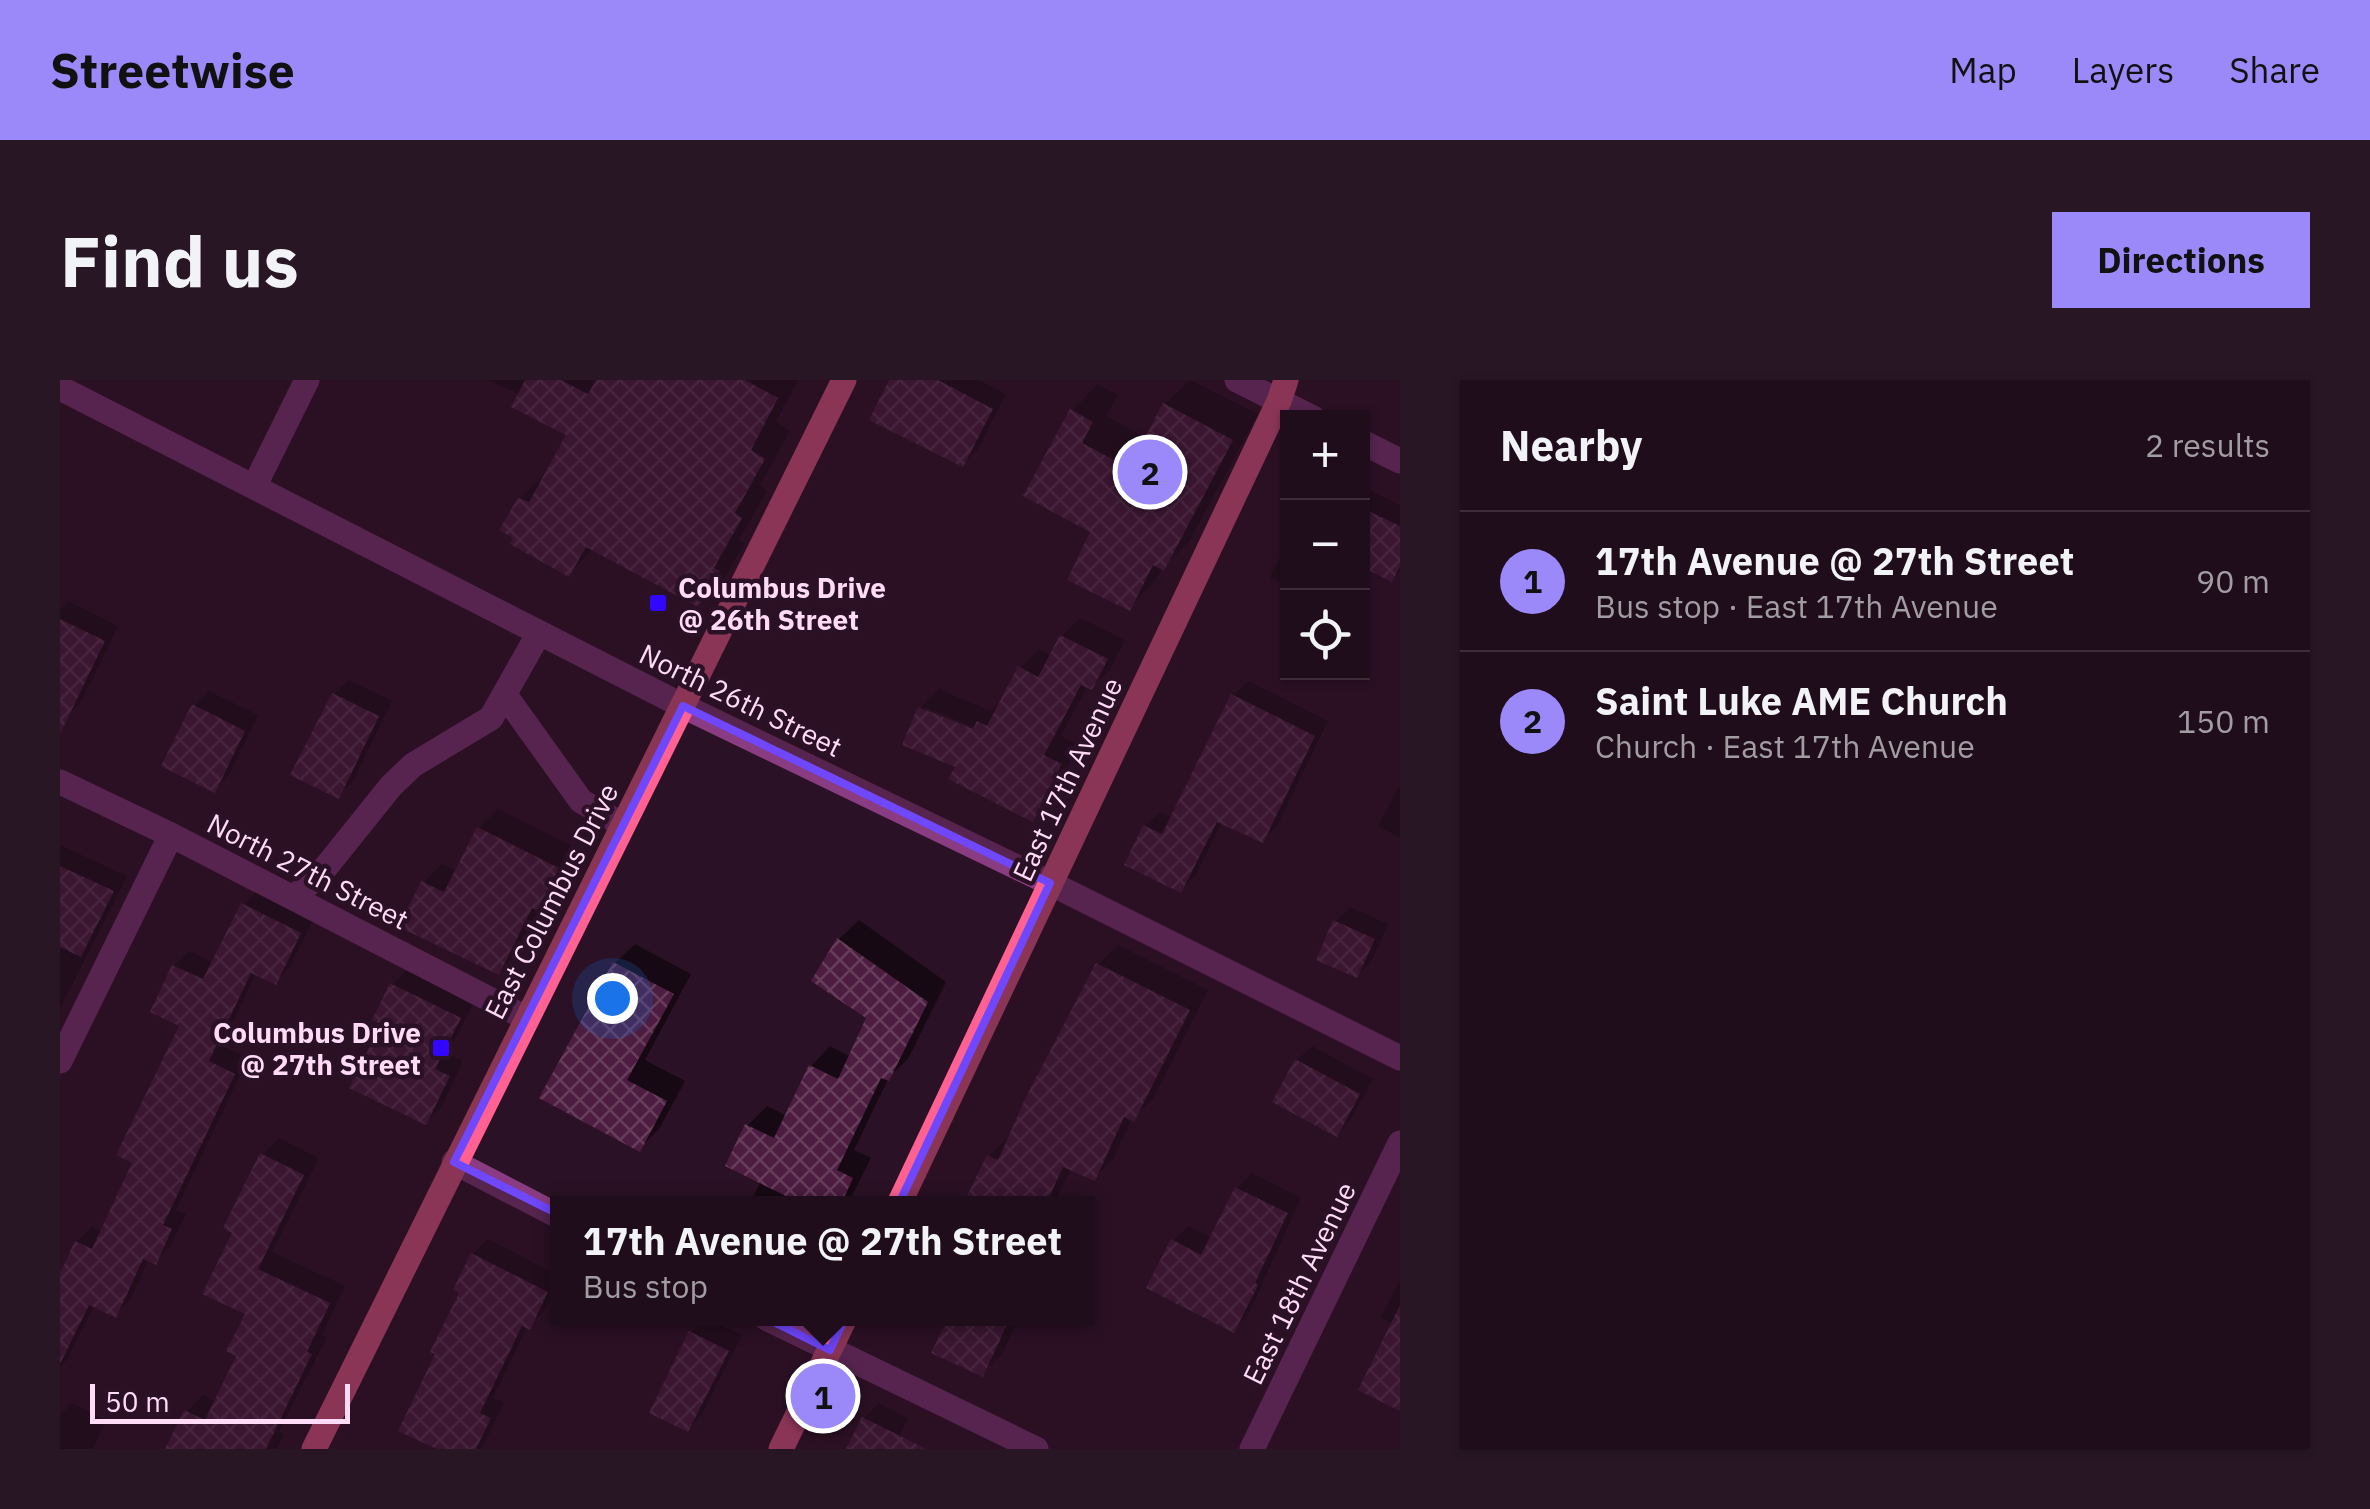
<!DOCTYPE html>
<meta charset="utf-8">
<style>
:root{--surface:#200d1c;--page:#281625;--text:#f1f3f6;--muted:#a29ca3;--line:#3d2d3b;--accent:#9b89fa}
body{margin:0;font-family:"IBM Plex Sans",sans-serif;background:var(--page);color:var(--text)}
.controls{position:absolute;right:30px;top:30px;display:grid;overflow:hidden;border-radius:0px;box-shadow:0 2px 8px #0004}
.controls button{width:90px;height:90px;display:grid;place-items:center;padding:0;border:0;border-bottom:2px solid var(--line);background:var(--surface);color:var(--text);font:50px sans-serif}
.scale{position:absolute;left:30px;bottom:25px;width:260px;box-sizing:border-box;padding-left:10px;border:5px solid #ffdbf8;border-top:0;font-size:28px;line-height:35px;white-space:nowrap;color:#ffdbf8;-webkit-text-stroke:8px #2b1125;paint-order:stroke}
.you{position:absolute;left:552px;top:618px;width:35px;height:35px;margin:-25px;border:8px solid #fff;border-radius:50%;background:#1a73e8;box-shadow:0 0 0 15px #1a73e833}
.badge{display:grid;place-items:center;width:65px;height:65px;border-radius:50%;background:var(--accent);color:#111;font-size:32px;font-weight:700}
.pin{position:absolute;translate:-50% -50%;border:5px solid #fff;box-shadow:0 2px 10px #0006}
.popup{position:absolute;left:490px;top:816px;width:545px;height:130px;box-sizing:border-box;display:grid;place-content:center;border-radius:0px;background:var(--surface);filter:drop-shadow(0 2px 8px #0005);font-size:32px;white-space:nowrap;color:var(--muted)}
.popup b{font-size:38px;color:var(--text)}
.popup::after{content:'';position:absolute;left:50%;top:100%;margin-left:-20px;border:20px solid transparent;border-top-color:var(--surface)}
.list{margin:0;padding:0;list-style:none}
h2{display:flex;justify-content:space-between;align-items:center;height:130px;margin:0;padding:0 40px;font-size:42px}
h2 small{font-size:32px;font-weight:400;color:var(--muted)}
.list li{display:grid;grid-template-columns:65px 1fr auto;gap:30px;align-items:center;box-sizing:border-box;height:140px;padding:0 40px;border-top:2px solid var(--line)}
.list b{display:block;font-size:38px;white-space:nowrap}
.list p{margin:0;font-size:32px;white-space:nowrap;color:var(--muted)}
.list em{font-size:32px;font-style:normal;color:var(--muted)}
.icon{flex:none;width:55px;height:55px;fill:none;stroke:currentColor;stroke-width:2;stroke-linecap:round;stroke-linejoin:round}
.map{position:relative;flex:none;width:1340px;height:1069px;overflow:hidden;border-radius:0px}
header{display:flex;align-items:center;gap:60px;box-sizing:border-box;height:140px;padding:0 50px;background:var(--accent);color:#111}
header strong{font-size:48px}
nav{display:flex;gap:55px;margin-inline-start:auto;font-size:35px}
.intro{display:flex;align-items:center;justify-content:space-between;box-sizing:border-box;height:240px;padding:0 60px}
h1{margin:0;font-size:70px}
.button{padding:25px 45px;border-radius:0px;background:var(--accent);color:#111;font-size:35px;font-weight:700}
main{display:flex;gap:60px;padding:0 60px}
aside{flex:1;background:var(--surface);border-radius:0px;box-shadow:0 2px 8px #0004}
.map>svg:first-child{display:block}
</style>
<header>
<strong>Streetwise</strong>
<nav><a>Map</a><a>Layers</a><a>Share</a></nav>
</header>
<div class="intro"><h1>Find us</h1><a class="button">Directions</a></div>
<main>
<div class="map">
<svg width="1340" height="1069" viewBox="0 0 1340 1069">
<defs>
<pattern id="building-cross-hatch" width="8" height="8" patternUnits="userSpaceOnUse" patternTransform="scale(2.5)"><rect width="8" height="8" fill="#4c1d40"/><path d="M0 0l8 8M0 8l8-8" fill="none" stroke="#673d5c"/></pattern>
</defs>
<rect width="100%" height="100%" fill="#2b1125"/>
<path fill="#0007" fill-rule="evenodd" d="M 428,0 L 738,0 L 716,42 L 730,51 L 700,105 L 707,111 L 679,160 L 685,163 L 664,198 L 638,224 L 534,168 L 509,194 L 460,119 L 487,92 L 509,54 L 461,15 Z
M 831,0 L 919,0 L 946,14 L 918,69 L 903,84 Z
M 1130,0 L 1198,34 L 1129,162 L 1102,188 L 1095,201 L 1069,228 L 1034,151 L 1012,31 L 1038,4 L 1058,15 L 1046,36 L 1087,58 L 1105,24 Z
M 1302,106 L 1340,125 L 1340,191 L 1332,199 L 1309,187 L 1302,201 Z
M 1228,162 L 1228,205 L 1210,197 Z
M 8,221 L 58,246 L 21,322 L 6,337 L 0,334 L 0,230 Z
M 1020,238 L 1065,260 L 1050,289 L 1032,307 L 1028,305 L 1001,356 L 1019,365 L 991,421 L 973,439 L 898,385 L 860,328 L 879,309 L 930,331 L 937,324 L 940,326 L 960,288 L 979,269 L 992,276 L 1002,256 ZM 865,327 L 925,352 L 923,356 L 865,332 Z
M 289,300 L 332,321 L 293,401 L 278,416 L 274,314 Z
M 1188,301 L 1268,341 L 1217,446 L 1202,460 L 1162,442 L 1136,495 L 1121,510 L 1085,446 L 1100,432 L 1113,438 L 1173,316 Z
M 149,311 L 198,335 L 169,395 L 154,410 L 134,326 Z
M 1340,404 L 1340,458 L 1318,446 Z
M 438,429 L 516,468 L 496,509 L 482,522 L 457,573 L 438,592 L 363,503 L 382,484 L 397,491 L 419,448 Z
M 0,465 L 67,496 L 0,629 Z
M 198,510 L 254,538 L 230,587 L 215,602 L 196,593 L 162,666 L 188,678 L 116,830 L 126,834 L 110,867 L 95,882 L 89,879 L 70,920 L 55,935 L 34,925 L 8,978 L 0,987 L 0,899 L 17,862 L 32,847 L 42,852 L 75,782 L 122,645 L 114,586 L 129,571 L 154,583 L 183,525 Z
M 1290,527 L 1328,544 L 1312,580 L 1297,595 L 1275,542 Z
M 799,540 L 886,602 L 848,679 L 829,697 L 794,770 L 811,778 L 788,824 L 690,824 L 701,801 L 687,746 L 707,726 L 727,736 L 751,686 L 770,666 L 791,677 L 809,637 L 755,601 L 779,559 Z
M 575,564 L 631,594 L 585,680 L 625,701 L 599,749 L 579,769 L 483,717 L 555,583 Z
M 1058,565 L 1148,610 L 1093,719 L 1072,738 L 1054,778 L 1034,798 L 1011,788 L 994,824 L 923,824 L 929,776 L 949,757 L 1038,585 Z
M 347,589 L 414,622 L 388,674 L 403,681 L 381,728 L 366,742 L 324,643 L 316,639 L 333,604 Z
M 1252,666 L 1313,699 L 1291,739 L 1276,754 L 1237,680 Z
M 219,758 L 259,778 L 212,872 L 285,906 L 262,955 L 267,957 L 219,1051 L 224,1054 L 217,1069 L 108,1069 L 126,1032 L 143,1015 L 157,1022 L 180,975 L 188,933 L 175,852 L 202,775 Z
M 1192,793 L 1241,818 L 1188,935 L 1173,950 L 1113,861 L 1128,846 L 1152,858 L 1177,808 Z
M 428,859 L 498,895 L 498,903 L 484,932 L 468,946 L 433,1017 L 444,1023 L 423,1066 L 420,1069 L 383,1069 L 379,973 L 413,874 Z
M 1340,899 L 1340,1028 L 1334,944 L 1321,938 Z
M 645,938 L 682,955 L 642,1034 L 628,1049 L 631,952 Z
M 890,938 L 959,938 L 942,974 L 922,994 Z
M 12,1023 L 46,1040 L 33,1069 L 0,1069 L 0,1035 Z
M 819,1023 L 848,1038 L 833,1069 L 789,1069 L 804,1038 Z"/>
<path fill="url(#building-cross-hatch)" d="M 465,0 L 501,0 L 528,14 L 536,0 L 685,0 L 718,18 L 691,70 L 705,79 L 675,133 L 682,138 L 654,188 L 660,191 L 638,227 L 526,167 L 509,197 L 450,164 L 453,158 L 439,150 L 458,118 L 469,122 L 506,55 L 451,27 Z
M 829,0 L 878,0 L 933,29 L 903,87 L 809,40 Z
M 1103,23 L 1173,60 L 1104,191 L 1093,185 L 1070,231 L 1007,200 L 1030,152 L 963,116 L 1010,29 L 1033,42 L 1022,63 L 1069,88 Z
M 1302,128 L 1340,146 L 1340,186 L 1332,202 L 1302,187 Z
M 0,239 L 45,261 L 0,354 Z
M 1000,255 L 1048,279 L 1032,310 L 1021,305 L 984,375 L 1002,384 L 973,442 L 888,399 L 895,387 L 842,365 L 858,327 L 913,349 L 917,341 L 927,346 L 958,286 L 978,297 Z
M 272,313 L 319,336 L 279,419 L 230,395 Z
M 1171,314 L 1255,356 L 1203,463 L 1157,442 L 1121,513 L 1064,485 L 1083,445 L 1102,454 Z
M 132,324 L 185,351 L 155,413 L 101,386 Z
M 417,447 L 499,488 L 477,531 L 472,528 L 439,595 L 339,547 L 361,501 L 384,512 Z
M 0,486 L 54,511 L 21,577 L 0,567 Z
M 181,523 L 241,553 L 216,605 L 191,593 L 149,681 L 175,694 L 103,845 L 112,849 L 96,885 L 83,879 L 56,938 L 29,925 L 0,984 L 0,893 L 15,861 L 32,869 L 72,783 L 56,775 L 119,646 L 90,632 L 112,585 L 143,599 Z
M 1273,540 L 1315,559 L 1297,598 L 1256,580 Z
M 777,558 L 868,622 L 829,701 L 821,698 L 777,790 L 793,798 L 781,824 L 742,824 L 665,786 L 685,744 L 714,758 L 749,685 L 778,699 L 806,638 L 751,601 Z
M 553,582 L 614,614 L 567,700 L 607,721 L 580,772 L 479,718 Z
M 1036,583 L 1130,630 L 1074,742 L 1064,737 L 1035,801 L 1003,787 L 986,824 L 903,824 L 927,775 L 938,780 L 967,715 Z
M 330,603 L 401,638 L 375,689 L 390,696 L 366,745 L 289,708 L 321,644 L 312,640 Z
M 1235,679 L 1300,714 L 1277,757 L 1212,722 Z
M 200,773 L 244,795 L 198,889 L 270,923 L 247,972 L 252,974 L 206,1069 L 105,1069 L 124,1030 L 145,1040 L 176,976 L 166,971 L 185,934 L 142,914 L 172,853 L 163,848 Z
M 1175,807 L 1228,833 L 1195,903 L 1198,905 L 1174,953 L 1086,908 L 1111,859 L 1141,875 Z
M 411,873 L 488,912 L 470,950 L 462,946 L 420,1033 L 431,1038 L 416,1069 L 377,1069 L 338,1051 L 375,974 L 370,972 L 399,913 L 393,910 Z
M 1340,925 L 1340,1031 L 1298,1010 Z
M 888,938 L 950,938 L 923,997 L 871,973 Z
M 629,951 L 669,971 L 628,1052 L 589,1033 Z
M 802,1037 L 866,1069 L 786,1069 Z"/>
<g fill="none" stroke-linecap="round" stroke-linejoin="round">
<path stroke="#8a3c82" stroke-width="25" d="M 1177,0 L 1253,38
M 0,8 L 623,326 L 990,503 L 1340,678
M 1302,62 L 1340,81
M 194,107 L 247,0
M 445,315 L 521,421 L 563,445
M 0,402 L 111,455 L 466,638
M 234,518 L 266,487 L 331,406 L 353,385 L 431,338 L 479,253
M 0,681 L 111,455
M 394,782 L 498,836
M 706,938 L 976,1069
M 1192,1069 L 1340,763"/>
<path stroke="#ff6292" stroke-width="25" d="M 839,824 L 1219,21 L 1226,0
M 254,1069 L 784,0
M 721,1069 L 785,938"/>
</g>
<path d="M0 0H1340V1069H0ZM 623,326 L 990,503 L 770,970 L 394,782 Z" fill="#2b1125" fill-opacity=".55" fill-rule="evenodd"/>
<path fill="none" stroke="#6f47fd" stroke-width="8" stroke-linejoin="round" d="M 623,326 L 990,503 L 770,970 L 394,782 Z"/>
<g fill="#3107ff" stroke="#2b1125" stroke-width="4">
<rect x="588" y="213" width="20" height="20" rx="5"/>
<rect x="371" y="658" width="20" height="20" rx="5"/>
</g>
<g text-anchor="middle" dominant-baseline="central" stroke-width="9" stroke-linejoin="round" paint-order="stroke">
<g font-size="28" font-weight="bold" fill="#ffdbf8" stroke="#2b1125" text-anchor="start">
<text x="618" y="207">Columbus Drive<tspan x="618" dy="32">@ 26th Street</tspan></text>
<text x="361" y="652" text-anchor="end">Columbus Drive<tspan x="361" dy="32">@ 27th Street</tspan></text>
</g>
<g font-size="28" fill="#ffdbf8" stroke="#2b1125">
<text transform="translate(681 320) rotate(26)">North 26th Street</text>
<text transform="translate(1007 399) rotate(-65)">East 17th Avenue</text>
<text transform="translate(248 491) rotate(27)">North 27th Street</text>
<text transform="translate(491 521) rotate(-63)">East Columbus Drive</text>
<text transform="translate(1239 903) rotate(-64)">East 18th Avenue</text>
</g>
</g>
</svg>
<div class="controls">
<button>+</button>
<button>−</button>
<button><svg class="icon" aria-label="locate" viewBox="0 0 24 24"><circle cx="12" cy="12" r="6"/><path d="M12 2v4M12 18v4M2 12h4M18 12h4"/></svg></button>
</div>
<div class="scale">50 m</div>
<div class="you"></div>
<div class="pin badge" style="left:763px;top:1016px">1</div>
<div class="popup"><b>17th Avenue @ 27th Street</b>Bus stop</div>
<div class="pin badge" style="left:1090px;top:92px">2</div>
</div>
<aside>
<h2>Nearby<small>2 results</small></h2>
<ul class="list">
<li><span class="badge">1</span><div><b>17th Avenue @ 27th Street</b><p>Bus stop · East 17th Avenue</p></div><em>90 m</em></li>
<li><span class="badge">2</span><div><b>Saint Luke AME Church</b><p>Church · East 17th Avenue</p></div><em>150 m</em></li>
</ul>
</aside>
</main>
